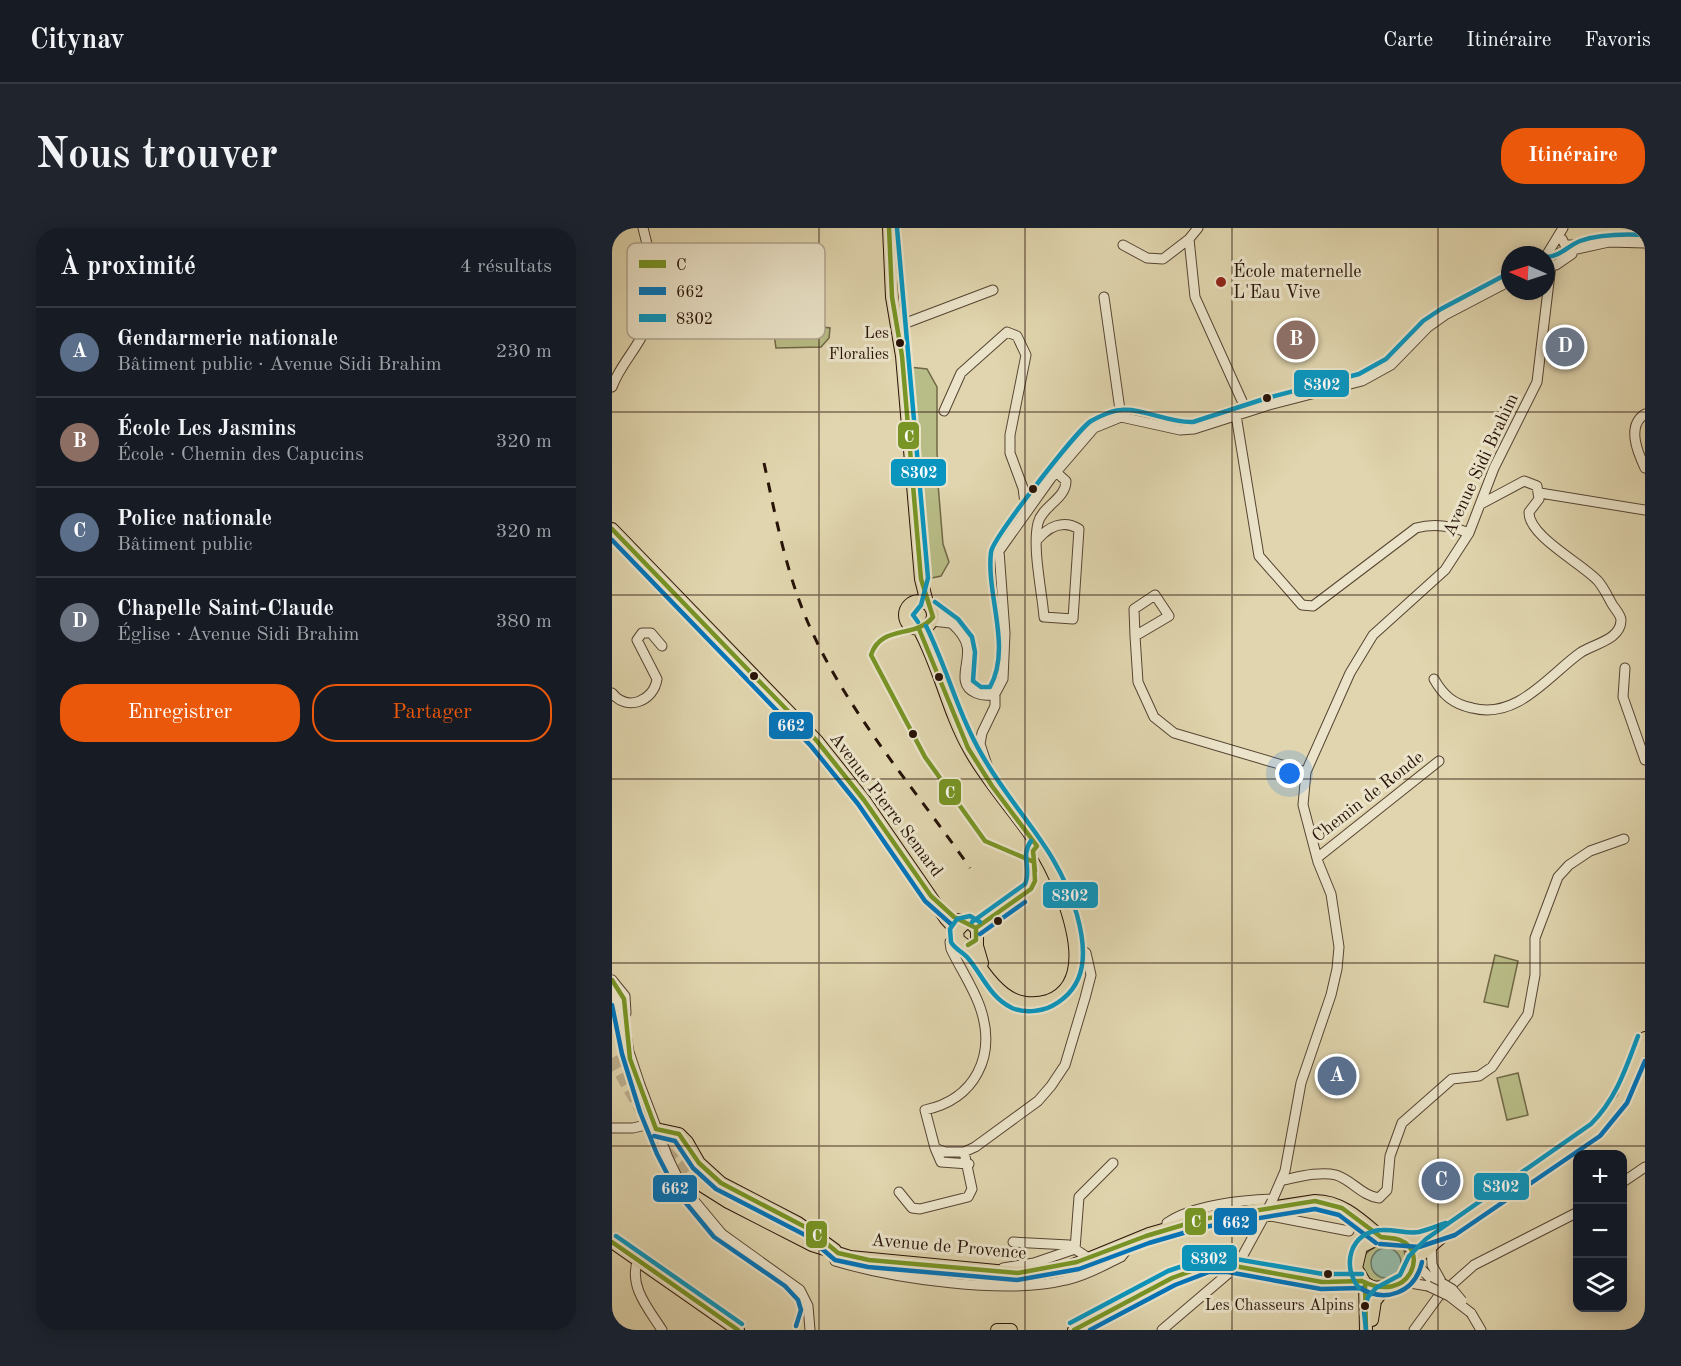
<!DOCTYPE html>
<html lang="fr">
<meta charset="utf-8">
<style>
:root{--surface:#171b24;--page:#20242c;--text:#f1f3f6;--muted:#9ea1a6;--line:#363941;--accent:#ea580c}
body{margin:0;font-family:"Old Standard TT",serif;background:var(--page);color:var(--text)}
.controls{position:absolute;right:18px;bottom:18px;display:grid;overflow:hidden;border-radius:12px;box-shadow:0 3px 15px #0003}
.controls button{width:54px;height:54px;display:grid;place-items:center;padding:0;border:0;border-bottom:2px solid var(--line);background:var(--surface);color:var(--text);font:30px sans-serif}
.compass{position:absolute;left:889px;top:18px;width:54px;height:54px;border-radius:50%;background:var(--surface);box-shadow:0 3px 15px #0003;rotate:273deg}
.you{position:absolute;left:678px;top:546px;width:21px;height:21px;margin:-15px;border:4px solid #fff;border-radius:50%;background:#1a73e8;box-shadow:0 0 0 9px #1a73e833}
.badge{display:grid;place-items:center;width:39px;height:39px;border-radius:50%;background:var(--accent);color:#fff;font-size:20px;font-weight:700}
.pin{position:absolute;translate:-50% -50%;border:3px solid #fff;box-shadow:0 2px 6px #0006}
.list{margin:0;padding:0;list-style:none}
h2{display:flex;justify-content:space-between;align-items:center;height:78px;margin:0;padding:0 24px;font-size:26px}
h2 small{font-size:20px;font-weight:400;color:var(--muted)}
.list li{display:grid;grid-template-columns:39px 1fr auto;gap:18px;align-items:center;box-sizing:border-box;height:90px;padding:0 24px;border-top:2px solid var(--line)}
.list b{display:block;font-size:22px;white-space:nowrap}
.list p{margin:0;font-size:20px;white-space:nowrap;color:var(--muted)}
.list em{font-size:20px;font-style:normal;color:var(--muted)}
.actions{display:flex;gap:12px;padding:18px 24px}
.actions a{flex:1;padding:14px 0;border:2px solid var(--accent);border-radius:24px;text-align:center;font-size:21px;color:var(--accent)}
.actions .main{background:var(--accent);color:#fff}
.icon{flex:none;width:33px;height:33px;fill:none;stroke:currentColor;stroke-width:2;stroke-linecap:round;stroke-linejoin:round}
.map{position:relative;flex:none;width:1033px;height:1102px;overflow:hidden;border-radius:24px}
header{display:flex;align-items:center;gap:36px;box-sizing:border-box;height:84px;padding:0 30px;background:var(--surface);border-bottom:2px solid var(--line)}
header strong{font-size:28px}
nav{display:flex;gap:33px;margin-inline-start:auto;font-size:21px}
.intro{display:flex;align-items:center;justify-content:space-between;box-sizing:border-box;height:144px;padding:0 36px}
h1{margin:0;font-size:42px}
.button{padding:15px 27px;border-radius:24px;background:var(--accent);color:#fff;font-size:21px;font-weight:700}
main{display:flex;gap:36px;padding:0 36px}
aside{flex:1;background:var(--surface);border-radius:24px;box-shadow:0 3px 15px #0003}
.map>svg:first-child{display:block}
</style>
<header>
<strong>Citynav</strong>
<nav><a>Carte</a><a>Itinéraire</a><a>Favoris</a></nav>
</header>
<div class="intro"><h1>Nous trouver</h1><a class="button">Itinéraire</a></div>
<main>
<aside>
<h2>À proximité<small>4 résultats</small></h2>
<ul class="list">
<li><span class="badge" style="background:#5c6f8a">A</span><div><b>Gendarmerie nationale</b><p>Bâtiment public · Avenue Sidi Brahim</p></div><em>230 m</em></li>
<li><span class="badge" style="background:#8d6e63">B</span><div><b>École Les Jasmins</b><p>École · Chemin des Capucins</p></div><em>320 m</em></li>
<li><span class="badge" style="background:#5c6f8a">C</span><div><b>Police nationale</b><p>Bâtiment public</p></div><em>320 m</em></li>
<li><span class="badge" style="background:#6b7280">D</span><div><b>Chapelle Saint-Claude</b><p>Église · Avenue Sidi Brahim</p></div><em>380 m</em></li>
</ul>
<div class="actions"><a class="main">Enregistrer</a><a>Partager</a></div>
</aside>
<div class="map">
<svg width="1033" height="1102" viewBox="0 0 1033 1102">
<rect width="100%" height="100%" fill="#e0d5ae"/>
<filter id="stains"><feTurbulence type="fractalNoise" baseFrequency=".00333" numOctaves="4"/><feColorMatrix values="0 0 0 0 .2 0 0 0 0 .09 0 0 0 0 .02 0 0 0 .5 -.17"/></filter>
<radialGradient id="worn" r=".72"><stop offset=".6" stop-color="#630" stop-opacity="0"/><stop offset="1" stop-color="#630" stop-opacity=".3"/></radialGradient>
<path fill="#b8bc86" stroke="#706847" stroke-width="1.5" d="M 203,98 L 218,100 L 217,110 L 209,119 L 164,120 L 161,99 Z
M 297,139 L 315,141 L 325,159 L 325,226 L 329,251 L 326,256 L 331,316 L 337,334 L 329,348 L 315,351 Z
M 883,727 L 906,733 L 896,779 L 872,774 Z
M 906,845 L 916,887 L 895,892 L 885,850 Z
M 777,1015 L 792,1022 L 795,1039 L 783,1052 L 761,1053 C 736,1039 755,1017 777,1015 Z"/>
<path fill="#95b9a6" stroke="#697767" stroke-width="1.5" d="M759 1035a15 15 0 1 1 30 0a15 15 0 1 1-30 0Z"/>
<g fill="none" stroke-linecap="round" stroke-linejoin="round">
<path stroke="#bbae8d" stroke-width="12" stroke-dasharray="12 6" stroke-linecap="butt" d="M 0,830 L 50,920 L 89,957"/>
<g stroke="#564432" stroke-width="11">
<path id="minor" d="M 577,11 L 583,69 L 635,184
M 950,11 L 953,17 L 966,17
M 511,17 L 535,30 L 551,31 L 577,11 L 586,0
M 947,25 L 997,14 L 1033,15
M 934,28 L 951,0
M 934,36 L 944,37 L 960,26
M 492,69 L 509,189
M 286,98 L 381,62
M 0,159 C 8,137 25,121 34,100 C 48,70 39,30 31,0
M 332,183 L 349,145 L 395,104 L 405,108 L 414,127 L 398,207 L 398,225 L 411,260 L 414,283
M 1033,186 C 1014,198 1026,225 1033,240
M 624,187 L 647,328 L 690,377 L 701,378 L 804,300 C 823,295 839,298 857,305
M 928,265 L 1033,282
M 425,312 C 436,299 451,291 467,301 L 461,391 L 432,389 C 430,363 420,320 426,295 C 430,278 454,271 454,253 L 444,244
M 319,380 C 331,388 352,402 355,418 C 359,434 343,456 364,465 C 371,468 376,468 383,466
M 320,393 L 338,395
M 523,408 L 522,381 L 543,367 L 557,388 L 523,408 L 526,454 L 542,489 L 562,505 L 694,544
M 1013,440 L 1011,469 L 1033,532
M 822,451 C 831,467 841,476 860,480 C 905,492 936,448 968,425 C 981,416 1009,412 1009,392 C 1009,387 1003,381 1000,376 C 996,369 992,360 986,353 C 971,336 916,308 917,284 L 927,271 L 925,258 L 912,253 L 869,276
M 0,465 C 15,484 42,473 45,451 L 25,412 L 30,405 L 39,405 L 50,418
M 380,552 L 368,516 L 370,505 L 383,478 L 383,466 L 391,451 L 393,405 L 387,323 L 439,250 L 482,200 L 509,189 L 568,202 L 582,201 L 657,177 L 750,153 L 779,137 L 816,99 L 833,87 L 898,53
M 705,630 L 827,533
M 345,708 L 338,714 L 339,721 C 348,740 361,759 368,779 C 385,828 363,871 313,882 L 323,920 L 333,924 L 352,924 L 363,919 L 426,873 L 439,858 L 453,837 L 473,770 L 479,747 L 474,725 L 463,717
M 0,752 L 13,768 L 14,785
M 0,764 L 9,778 L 17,824 L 28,857 L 56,930 L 69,957 L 110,1006 L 188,1062 L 196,1078 L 198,1102
M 0,900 L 21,900 L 42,895
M 323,920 L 329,934 L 357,936
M 671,952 C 686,949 708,943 724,947 C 740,952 750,968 767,970 L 775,962 L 778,928 L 790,895 L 840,851 L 867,848 L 880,839 L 916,786 L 923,747 L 923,710 L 946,649 L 957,637 L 978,623 L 1012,611
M 1011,954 L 1033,939
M 287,964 L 300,980 L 308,981 L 356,969 L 360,961 L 352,924
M 660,973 L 673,943 L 689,855 L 719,767 L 725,741 L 727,719 L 719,666 L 706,634 L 691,577 L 694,544 L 738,445 L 761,407 L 833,342 L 857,305 L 882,240 L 925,154 L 939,37
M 653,987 L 737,1003
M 554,1001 L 555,995 C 580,977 631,972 661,971
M 401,1014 L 457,1017 L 478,1031
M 819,1016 L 820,1037 L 830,1055
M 463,1021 L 467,969 L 501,935
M 26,1031 C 16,1058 36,1080 50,1102
M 223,1033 C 283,1051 394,1067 454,1052 C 474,1048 492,1037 509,1029 L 513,1024 L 512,1017
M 803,1035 L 818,1050 L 830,1055
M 391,1040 L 422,1035 L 463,1021
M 792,1054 L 816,1058
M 859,1085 L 869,1102
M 550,1102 L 625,1038 L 654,985
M 802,1102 L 826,1069 L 862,1037 L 966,984"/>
</g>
<g stroke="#281308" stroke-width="14">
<path id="major" d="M 277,0 L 280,69 L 290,128 L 309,351 L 315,375
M 0,301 L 205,513 L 252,572 L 334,691 L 345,703
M293 387a14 14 0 1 1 28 0a14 14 0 1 1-28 0Z
M 307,401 C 328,439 336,484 358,522 C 384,569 429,608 447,659 C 459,691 482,756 436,773 C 423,777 408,776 397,769 C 379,758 365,734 353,717 L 346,712 L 345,703 L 352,696
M 346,692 L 360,696 L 365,702 L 365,718 L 370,735
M 44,901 L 67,906 L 75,914 L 87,935 L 109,955 L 186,995 L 223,1022
M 89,957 L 116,974 L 200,1017 L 238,1029 L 406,1045 L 454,1040 L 537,1006 L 593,990 L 703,973 C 730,973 749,992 769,1009
M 769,1009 C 833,1008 794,1084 753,1055 L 744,1040 L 749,1019 Z
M 791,1013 L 806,1012 L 831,1004
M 0,1014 L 126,1102
M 803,1032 L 840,1000 L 994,893 L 1011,871 L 1033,810
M 753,1055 L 754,1102
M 760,1092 L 763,1073 L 772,1061
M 385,1102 L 399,1102
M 462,1102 L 560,1050 L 596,1037 L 617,1037 L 710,1054 L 750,1053"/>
</g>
<use href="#minor" stroke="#ebe4ca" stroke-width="9"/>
<use href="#major" stroke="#e0d5ae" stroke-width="12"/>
<path stroke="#281308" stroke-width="3" stroke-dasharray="10 10" stroke-linecap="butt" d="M 152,235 C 164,290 174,345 197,397 C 235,484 304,562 358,640"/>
<g stroke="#564432" stroke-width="11" stroke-linecap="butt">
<path id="minor-bridge" d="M 654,985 L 660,973
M 830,1055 L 840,1061 L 850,1073
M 816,1058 L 837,1068 L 859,1085"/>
</g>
<use href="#minor-bridge" stroke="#ebe4ca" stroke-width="9"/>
<g stroke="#ebe4ca" stroke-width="9">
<path id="bus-1" d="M 277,0 L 280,69 L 290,128 L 309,351 L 321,389 C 304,411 269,396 259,427 L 313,529 L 373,613 L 422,634 L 423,653 L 419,661 L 364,700
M 0,301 L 205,513 L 252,572 L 319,668 L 342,689 L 364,700 L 364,712 L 356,717
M 307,401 L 356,520 L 380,558 L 425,618 L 421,623 L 423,643
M 0,752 L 12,771 L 18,831 L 44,901
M 44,901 L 67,906 L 87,935 L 109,955 L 199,1002 L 226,1025 L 257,1032 L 406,1045 L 465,1034 L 534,1008 L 591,991 L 703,973 L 730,980 L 769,1009
M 0,1014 L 126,1102
M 750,1053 C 798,1077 817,1023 788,1012 C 783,1010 775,1010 769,1009
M 753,1055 L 754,1102
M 462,1102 L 560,1050 L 596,1037 L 617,1037 L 710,1054 L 750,1053"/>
</g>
<g stroke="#ebe4ca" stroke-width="9">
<path id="bus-2" d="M 0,312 L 199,518 L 246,576 L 313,673 L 340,697
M 368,706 L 413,674
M 0,777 L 10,826 L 28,884 L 45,926 L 64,963 L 102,1009 L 173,1058 L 186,1072 L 189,1082 L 184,1098
M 42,908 L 63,913 L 81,940 L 104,961 L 195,1008 L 223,1032 L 256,1039 L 405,1052 L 467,1041 L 537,1015 L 592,999 L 703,981 L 727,987 L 764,1015
M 768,1016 L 807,1019 L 843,1007 L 988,908 L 1015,875 L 1033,833
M 746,1059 C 773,1076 803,1065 810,1034
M 478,1102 L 563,1057 L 597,1044 L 616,1044 L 709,1061 L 750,1060"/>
</g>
<g stroke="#ebe4ca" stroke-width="9">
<path id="bus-3" d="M 285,0 L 316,350 L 309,377 L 301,387 L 306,394
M 934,29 C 947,29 956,18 968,13 C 988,6 1012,6 1033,7
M 323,374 L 346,391 L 360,409 L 363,424 L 361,453 L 369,459 L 378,459 C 400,419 374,367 379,324 C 381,310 465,202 479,193 C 486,189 501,182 509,182 C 531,180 556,195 581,194 L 655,170 L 747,146 L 774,131 L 811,93 L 829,81 L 895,46
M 314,398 C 335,440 346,486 370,527 C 402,584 447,621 465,687 C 475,723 476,759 440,778 C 428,784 412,785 400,780 C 378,770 370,746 355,729 C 350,724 342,720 339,714 L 338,701 L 345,691 L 358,688 L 368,694
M 360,694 L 413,656 C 420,642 408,627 419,613
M 4,1008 L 130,1096
M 747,1060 C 729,1038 738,1003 770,1002 C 782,1001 795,1006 807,1004 C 816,1002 825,998 834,995
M 458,1095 L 556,1043 L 595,1030 L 618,1030 L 711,1046 L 750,1046
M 754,1102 L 752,1084 L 756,1069 L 764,1060 L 788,1047 L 797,1028 L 814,1011 L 979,896 C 1004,871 1014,840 1026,808"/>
</g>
<use href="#bus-1" stroke="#789525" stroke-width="4.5"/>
<use href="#bus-2" stroke="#0275bc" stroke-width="4.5"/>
<use href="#bus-3" stroke="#0896c0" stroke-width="4.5"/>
</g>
<path fill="none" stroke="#281308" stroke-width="1.5" stroke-opacity="0.55" d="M 207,0 L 207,1102M 413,0 L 413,1102M 620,0 L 620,1102M 826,0 L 826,1102M 0,184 L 1033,184M 0,367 L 1033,367M 0,551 L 1033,551M 0,735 L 1033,735M 0,918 L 1033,918"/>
<circle fill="#8f2418" stroke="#ebe4ca" stroke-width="2" cx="609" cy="54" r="6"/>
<g fill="#281308" stroke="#ebe4ca" stroke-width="2">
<circle cx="288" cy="115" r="5"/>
<circle cx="655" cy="170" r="5"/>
<circle cx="421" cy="261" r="5"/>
<circle cx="142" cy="448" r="5"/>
<circle cx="327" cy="449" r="5"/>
<circle cx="301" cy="506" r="5"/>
<circle cx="386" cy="693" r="5"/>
<circle cx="716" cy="1046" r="5"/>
<circle cx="753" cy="1078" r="5"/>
</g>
<g text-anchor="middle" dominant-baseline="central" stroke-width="6" stroke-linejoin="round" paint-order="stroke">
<g font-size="16" fill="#281308" stroke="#ebe4ca" text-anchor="end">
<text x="277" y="106">Les<tspan x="277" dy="21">Floralies</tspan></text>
<text x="742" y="1078">Les Chasseurs Alpins</text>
</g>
<g font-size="18" fill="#281308" stroke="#ebe4ca" text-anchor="start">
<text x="621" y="44">École maternelle<tspan x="621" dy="21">L'Eau Vive</tspan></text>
</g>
<g font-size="18" fill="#281308" stroke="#ebe4ca">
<text transform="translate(869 237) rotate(-65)">Avenue Sidi Brahim</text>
<text transform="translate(756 569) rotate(-38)">Chemin de Ronde</text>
<text transform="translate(274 577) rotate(53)">Avenue Pierre Semard</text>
<text transform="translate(337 1019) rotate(5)">Avenue de Provence</text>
</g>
</g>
<rect x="15" y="15" width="198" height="96" rx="9" fill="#ebe4ca" stroke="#b0a590" stroke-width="1.5"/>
<rect x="27" y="32" width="27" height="8" fill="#789525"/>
<rect x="27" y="59" width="27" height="8" fill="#0275bc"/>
<rect x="27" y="86" width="27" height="8" fill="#0896c0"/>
<g font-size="16" fill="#281308">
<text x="64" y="42">C</text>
<text x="64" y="69">662</text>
<text x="64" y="96">8302</text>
</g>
<g stroke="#ebe4ca" stroke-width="2">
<rect x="681" y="141" width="57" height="29" rx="6" fill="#0896c0"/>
<rect x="285" y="193" width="23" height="29" rx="6" fill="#789525"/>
<rect x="278" y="230" width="57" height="29" rx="6" fill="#0896c0"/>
<rect x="156" y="483" width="46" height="29" rx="6" fill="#0275bc"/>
<rect x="326" y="550" width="24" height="28" rx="6" fill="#789525"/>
<rect x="430" y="653" width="57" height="28" rx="6" fill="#0896c0"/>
<rect x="861" y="944" width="57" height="29" rx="6" fill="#0896c0"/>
<rect x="40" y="946" width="46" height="29" rx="6" fill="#0275bc"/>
<rect x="572" y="979" width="23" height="29" rx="6" fill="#789525"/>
<rect x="601" y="979" width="45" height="29" rx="6" fill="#0275bc"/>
<rect x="193" y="992" width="23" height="29" rx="6" fill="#789525"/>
<rect x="569" y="1016" width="57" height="28" rx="6" fill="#0896c0"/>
</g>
<g font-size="16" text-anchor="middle" font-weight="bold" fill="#fff">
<text x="710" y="162">8302</text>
<text x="297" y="214">C</text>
<text x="307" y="250">8302</text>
<text x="179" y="503">662</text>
<text x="338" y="570">C</text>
<text x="458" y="673">8302</text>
<text x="889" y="964">8302</text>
<text x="63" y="966">662</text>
<text x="584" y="999">C</text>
<text x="624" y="1000">662</text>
<text x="205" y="1013">C</text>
<text x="597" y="1036">8302</text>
</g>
<rect width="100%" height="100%" filter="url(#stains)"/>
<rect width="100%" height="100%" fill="url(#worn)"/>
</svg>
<div class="controls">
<button>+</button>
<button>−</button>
<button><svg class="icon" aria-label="layers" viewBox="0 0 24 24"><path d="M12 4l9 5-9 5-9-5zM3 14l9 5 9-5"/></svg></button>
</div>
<svg class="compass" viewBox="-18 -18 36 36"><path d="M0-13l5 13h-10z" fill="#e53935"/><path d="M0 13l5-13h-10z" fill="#9ea1a6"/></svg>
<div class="you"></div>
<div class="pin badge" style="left:725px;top:848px;background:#5c6f8a">A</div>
<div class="pin badge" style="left:684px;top:112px;background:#8d6e63">B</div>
<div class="pin badge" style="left:829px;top:953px;background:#5c6f8a">C</div>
<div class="pin badge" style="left:953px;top:119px;background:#6b7280">D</div>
</div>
</main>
